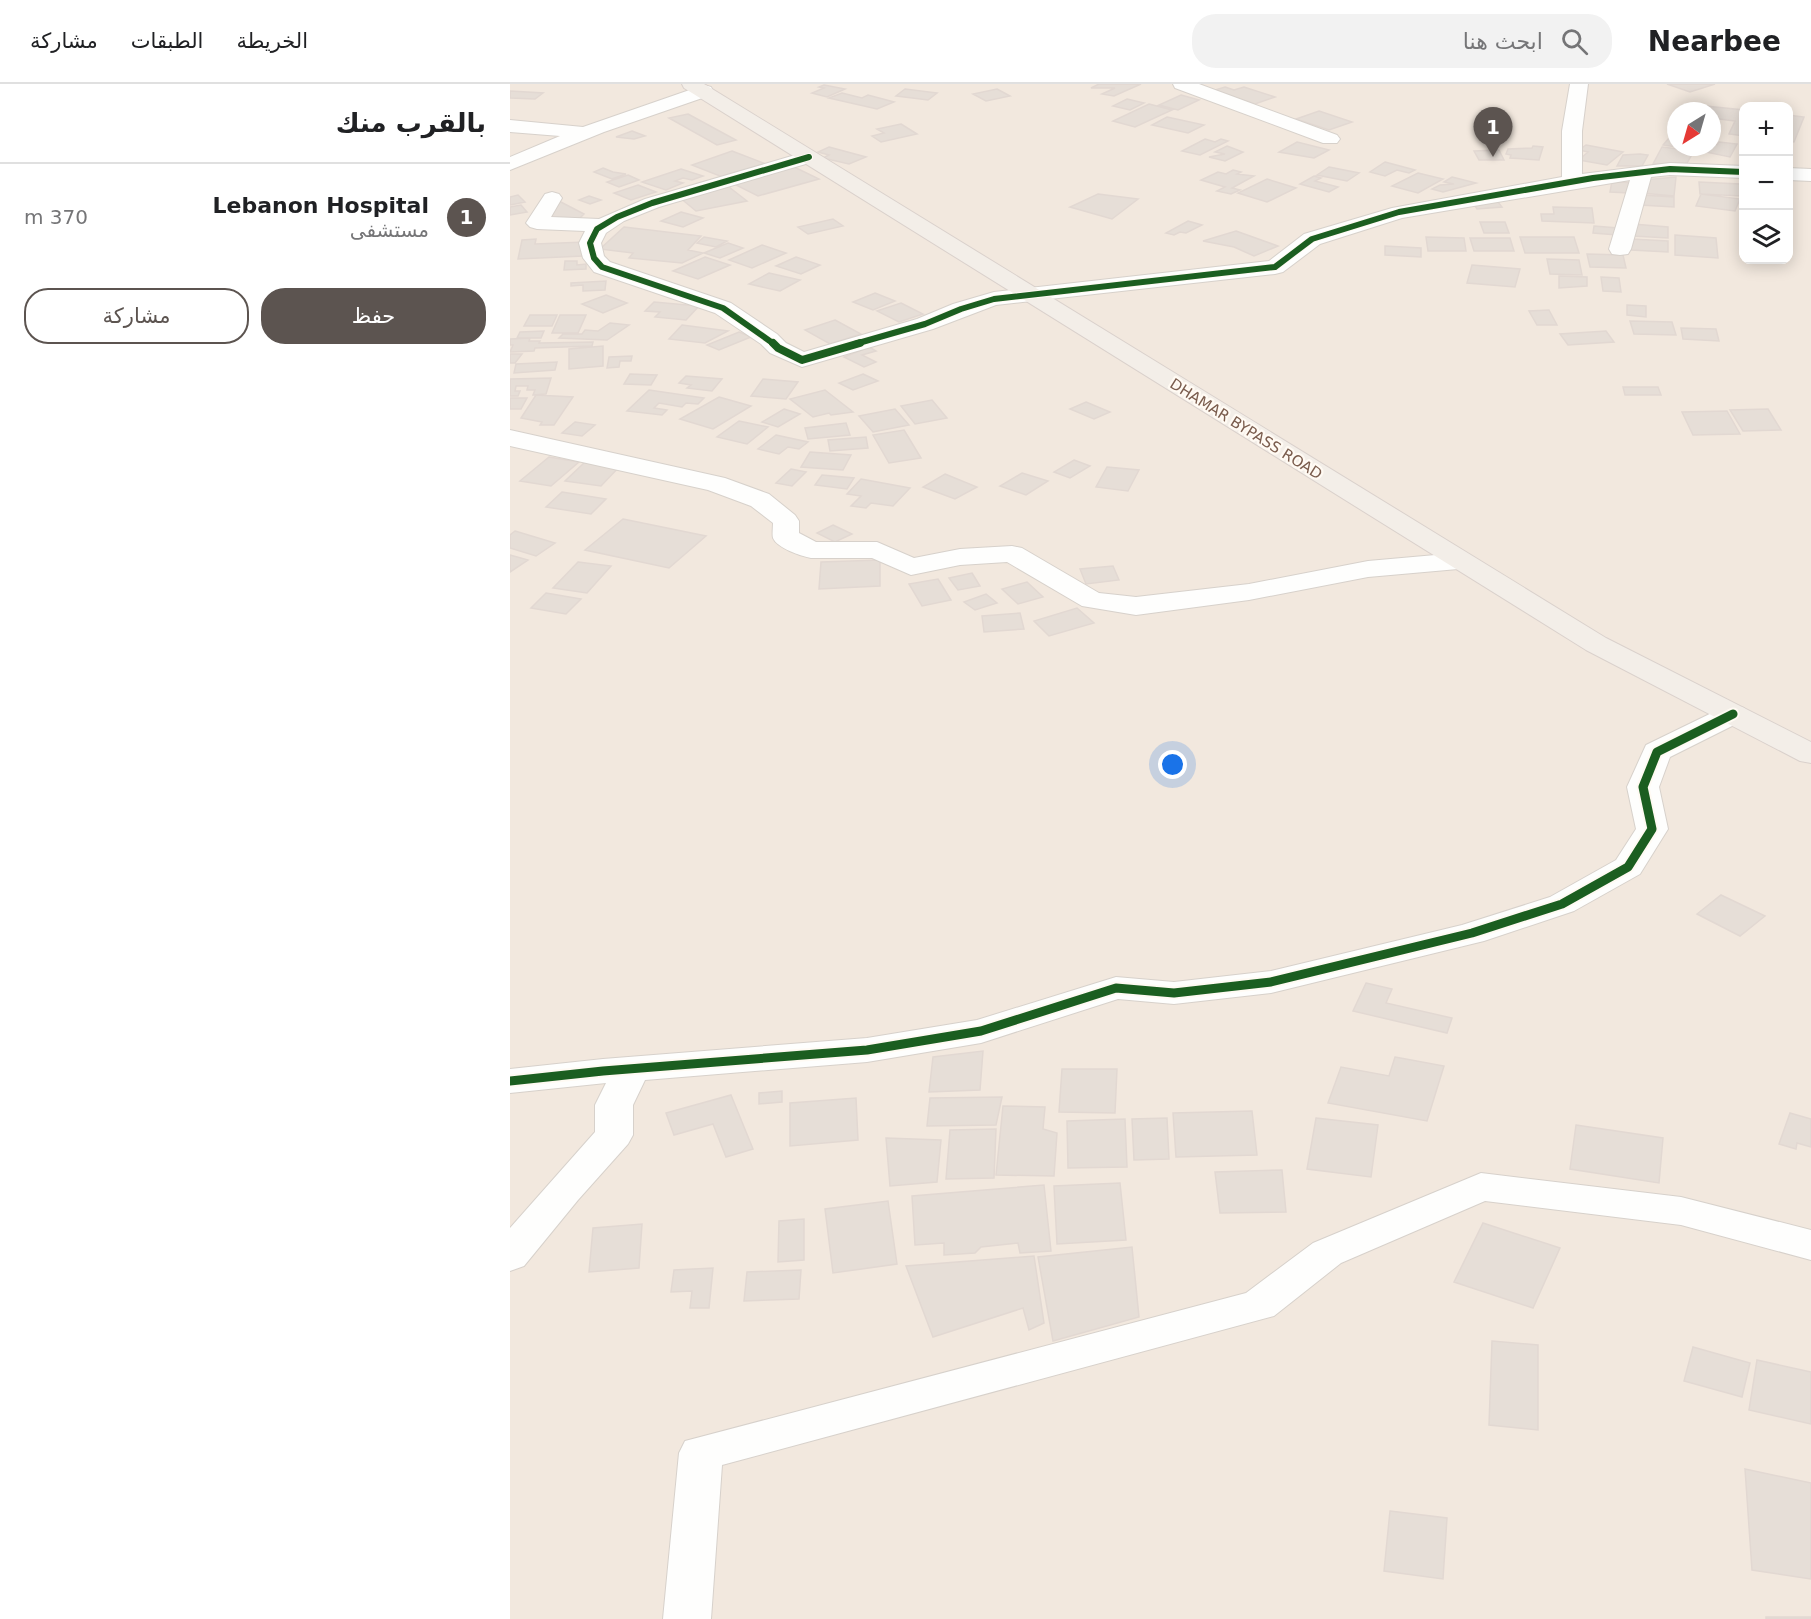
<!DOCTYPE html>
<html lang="ar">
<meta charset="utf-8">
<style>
:root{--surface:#fff;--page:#f2f2f2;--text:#202124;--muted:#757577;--line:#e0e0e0;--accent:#5c5450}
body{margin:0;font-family:"DejaVu Sans",Vazirmatn,sans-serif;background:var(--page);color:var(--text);direction:rtl}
.controls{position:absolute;right:18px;top:18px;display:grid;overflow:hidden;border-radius:12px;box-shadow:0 3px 15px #0003}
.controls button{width:54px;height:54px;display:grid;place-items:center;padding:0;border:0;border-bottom:2px solid var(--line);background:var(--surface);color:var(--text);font:30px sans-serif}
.compass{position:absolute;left:1157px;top:18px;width:54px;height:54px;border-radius:50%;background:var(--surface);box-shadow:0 3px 15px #0003;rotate:217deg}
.you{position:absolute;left:663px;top:681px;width:21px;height:21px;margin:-15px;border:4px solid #fff;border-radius:50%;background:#1a73e8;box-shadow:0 0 0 9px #1a73e833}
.badge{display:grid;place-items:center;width:39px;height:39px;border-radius:50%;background:var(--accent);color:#fff;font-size:20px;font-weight:700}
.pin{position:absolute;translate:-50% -50px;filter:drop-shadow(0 2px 3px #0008)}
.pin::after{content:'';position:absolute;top:32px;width:21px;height:18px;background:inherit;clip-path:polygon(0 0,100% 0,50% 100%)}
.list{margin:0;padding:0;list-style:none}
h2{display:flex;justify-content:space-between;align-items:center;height:78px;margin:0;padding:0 24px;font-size:26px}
h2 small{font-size:20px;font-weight:400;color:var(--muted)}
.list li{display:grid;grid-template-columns:39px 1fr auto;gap:18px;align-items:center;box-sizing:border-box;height:108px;padding:0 24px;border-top:2px solid var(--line)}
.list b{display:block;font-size:22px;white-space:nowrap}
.list p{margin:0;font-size:20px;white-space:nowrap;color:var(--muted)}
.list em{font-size:20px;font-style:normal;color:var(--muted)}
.actions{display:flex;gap:12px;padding:18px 24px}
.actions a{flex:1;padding:14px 0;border:2px solid var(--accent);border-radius:24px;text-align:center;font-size:21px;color:var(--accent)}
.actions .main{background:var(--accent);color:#fff}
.icon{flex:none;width:33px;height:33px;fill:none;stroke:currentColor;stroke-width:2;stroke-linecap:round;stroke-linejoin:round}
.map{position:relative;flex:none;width:1301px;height:1535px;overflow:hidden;direction:ltr}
header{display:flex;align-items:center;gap:36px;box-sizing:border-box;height:84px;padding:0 30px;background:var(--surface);border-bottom:2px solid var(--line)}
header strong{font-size:28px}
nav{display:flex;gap:33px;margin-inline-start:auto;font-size:21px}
.search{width:420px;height:54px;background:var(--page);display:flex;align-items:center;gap:15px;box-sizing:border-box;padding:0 21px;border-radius:24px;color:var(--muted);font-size:22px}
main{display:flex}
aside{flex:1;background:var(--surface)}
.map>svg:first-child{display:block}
</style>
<header>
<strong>Nearbee</strong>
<div class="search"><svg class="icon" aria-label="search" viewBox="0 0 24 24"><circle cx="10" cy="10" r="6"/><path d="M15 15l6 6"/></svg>ابحث هنا</div>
<nav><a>الخريطة</a><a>الطبقات</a><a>مشاركة</a></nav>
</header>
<main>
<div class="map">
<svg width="1301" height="1535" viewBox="0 0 1301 1535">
<rect width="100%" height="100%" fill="#f9f5f0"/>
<path fill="#f2e8de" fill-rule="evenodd" d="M 0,0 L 1301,0 L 1301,1535 L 0,1535 ZM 1234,22 L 1278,22 L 1278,176 L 1234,176 ZM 1166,27 L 1202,27 L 1202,63 L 1166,63 Z"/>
<path fill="#e6ded7" stroke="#e2d8d2" stroke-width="1.5" d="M 589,0 L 631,0 L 604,12 L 592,10 L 605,4 L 581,4 Z
M 1157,0 L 1205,0 L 1180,8 Z
M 314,1 L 335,5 L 317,13 L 302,9 L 314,4 L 309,3 Z
M 715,3 L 724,6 L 734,3 L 765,13 L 745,20 L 705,6 Z
M 395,5 L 427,9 L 418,16 L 386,12 Z
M 487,5 L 500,12 L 476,17 L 463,10 Z
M 0,7 L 33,9 L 25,15 L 0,14 Z
M 332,9 L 352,14 L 358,11 L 384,18 L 367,25 L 319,14 Z
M 671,11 L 689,16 L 668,26 L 649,21 Z
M 617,15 L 634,19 L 620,26 L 603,22 Z
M 639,20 L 662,26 L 625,43 L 603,37 Z
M 1176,20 L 1234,26 L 1234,52 L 1219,50 L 1225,37 L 1202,34 L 1202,27 L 1172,27 Z
M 809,27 L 842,38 L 819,46 L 786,35 Z
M 178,30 L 226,56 L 207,61 L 159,34 Z
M 1278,31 L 1294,33 L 1284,58 L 1278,57 Z
M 657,33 L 694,41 L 678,49 L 642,41 Z
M 391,40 L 407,50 L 371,58 L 362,52 L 374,49 L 367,45 Z
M 122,47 L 135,52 L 124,55 L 106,53 Z
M 1159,54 L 1166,55 L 1166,63 L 1153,61 Z
M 695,55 L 705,58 L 711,55 L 718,57 L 690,71 L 672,67 Z
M 787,58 L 819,66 L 804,74 L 769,68 Z
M 1209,58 L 1227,60 L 1220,73 L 1191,67 L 1193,63 L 1202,63 L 1202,60 L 1207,61 Z
M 1076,61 L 1113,68 L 1097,81 L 1069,76 L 1078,68 L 1069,66 Z
M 717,62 L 733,68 L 715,77 L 699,73 L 715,70 L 705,68 Z
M 1023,62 L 1033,63 L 1029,76 L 1000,74 L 1001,71 L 996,70 L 998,65 L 1022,64 Z
M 319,63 L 356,73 L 339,80 L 313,74 L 319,71 L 308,68 Z
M 1152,63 L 1184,67 L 1177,79 L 1143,80 Z
M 989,66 L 994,76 L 969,76 L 964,67 Z
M 222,67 L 256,80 L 215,94 L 182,81 Z
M 1130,70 L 1138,71 L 1132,82 L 1107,82 L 1113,71 Z
M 875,78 L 905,86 L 899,89 L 887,86 L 875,92 L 860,88 Z
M 280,81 L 309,95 L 248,112 L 220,98 Z
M 819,83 L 849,89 L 837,97 L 807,91 Z
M 93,84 L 103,88 L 116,90 L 102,95 L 84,88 Z
M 171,85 L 193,92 L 182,96 L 173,94 L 165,97 L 173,99 L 156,106 L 132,98 Z
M 723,86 L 731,88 L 727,90 L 744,92 L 722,104 L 730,106 L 721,110 L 707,107 L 715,103 L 691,96 L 708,88 L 716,90 Z
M 908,89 L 933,95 L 908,109 L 882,102 Z
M 118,91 L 129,96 L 109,103 L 97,98 Z
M 804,92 L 811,94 L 805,97 L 828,103 L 819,108 L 790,100 Z
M 942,93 L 966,99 L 933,108 L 922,105 L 930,101 L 944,100 L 934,98 Z
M 1166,93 L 1164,112 L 1132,109 L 1134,96 Z
M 757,95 L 786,104 L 757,118 L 728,109 Z
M 1102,97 L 1122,99 L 1119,109 L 1100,108 Z
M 1189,98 L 1230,100 L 1232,112 L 1190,110 Z
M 128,101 L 146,108 L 121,116 L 104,109 Z
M 219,103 L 237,117 L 186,127 L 169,113 Z
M 588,110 L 628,115 L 602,135 L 560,123 Z
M 1191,110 L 1230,115 L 1225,127 L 1186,122 Z
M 8,111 L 15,118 L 0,121 L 0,113 Z
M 1131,111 L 1164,113 L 1164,123 L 1130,121 Z
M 79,112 L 91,116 L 80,120 L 69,116 Z
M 47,116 L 74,130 L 70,134 L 39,133 Z
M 988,118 L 992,123 L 967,125 L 963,119 Z
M 11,121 L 17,128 L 0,131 L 0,123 Z
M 1043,123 L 1082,124 L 1084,139 L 1032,137 L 1031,130 L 1044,130 Z
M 171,128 L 193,134 L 173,143 L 151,137 Z
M 323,135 L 333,142 L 298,150 L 288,143 Z
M 678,137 L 692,141 L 676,149 L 670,148 L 664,151 L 656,149 Z
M 970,138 L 995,138 L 999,149 L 974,149 Z
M 1123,140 L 1158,143 L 1158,154 L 1123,152 Z
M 1084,142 L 1108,144 L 1107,151 L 1083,149 Z
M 114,143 L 191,152 L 178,166 L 193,169 L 172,179 L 119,174 L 123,169 L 90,165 Z
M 726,147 L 768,162 L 744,172 L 724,163 L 693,157 Z
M 1165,151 L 1206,154 L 1208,174 L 1165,171 Z
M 194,153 L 217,157 L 206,163 L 187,159 Z
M 916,153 L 954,154 L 956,167 L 918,167 Z
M 1010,153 L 1064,153 L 1069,169 L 1015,169 Z
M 960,154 L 1000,154 L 1004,167 L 964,167 Z
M 26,155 L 25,160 L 75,158 L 73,172 L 8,175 L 12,156 Z
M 1121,155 L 1158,157 L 1158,168 L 1121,166 Z
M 218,159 L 233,164 L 210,174 L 194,169 Z
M 252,161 L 276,169 L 242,184 L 219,176 Z
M 875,162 L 911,164 L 911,173 L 875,171 Z
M 1077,170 L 1113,171 L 1116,184 L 1080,183 Z
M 195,173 L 220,181 L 188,195 L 163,187 Z
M 286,173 L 310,181 L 291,190 L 266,182 Z
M 1037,175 L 1069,176 L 1072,191 L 1040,190 Z
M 55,177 L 67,177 L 67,181 L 76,180 L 76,185 L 54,186 Z
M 962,181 L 1010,185 L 1005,203 L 957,199 Z
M 259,189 L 290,196 L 270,207 L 239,200 Z
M 1049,192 L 1077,193 L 1077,202 L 1049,204 Z
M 1091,193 L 1109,194 L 1111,208 L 1093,207 Z
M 96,197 L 95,206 L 73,207 L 73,201 L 61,202 L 61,199 Z
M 365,209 L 385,217 L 363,226 L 343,218 Z
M 96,211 L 117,219 L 93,229 L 72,220 Z
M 144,218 L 189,222 L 176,236 L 145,233 L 150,228 L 135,227 Z
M 391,219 L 413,230 L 389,238 L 367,227 Z
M 1117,221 L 1136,222 L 1136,233 L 1117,231 Z
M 1039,226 L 1047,241 L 1027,241 L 1019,227 Z
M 20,231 L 47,231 L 42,242 L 14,242 Z
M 50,231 L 76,231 L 68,249 L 42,249 Z
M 325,236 L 351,250 L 320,260 L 295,246 Z
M 1120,237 L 1162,238 L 1166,251 L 1124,250 Z
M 100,239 L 119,241 L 97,256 L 49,254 L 53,250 L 72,250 L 75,246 L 88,247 Z
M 172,241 L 218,247 L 195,259 L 159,255 Z
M 1171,244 L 1206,245 L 1209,257 L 1173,255 Z
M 34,247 L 31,254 L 7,254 L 10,248 Z
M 1096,247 L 1104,258 L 1058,261 L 1050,250 Z
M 229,248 L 241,253 L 209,266 L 197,261 Z
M 20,254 L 19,257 L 30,257 L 29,259 L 83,258 L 82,262 L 25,264 L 24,267 L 0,268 L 3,261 L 0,261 L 0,255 Z
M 93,262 L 93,282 L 59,285 L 59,265 Z
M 359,263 L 366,267 L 352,271 L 366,278 L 354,283 L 334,273 Z
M 0,270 L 12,270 L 5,279 L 0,279 Z
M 122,272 L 121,277 L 110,277 L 109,283 L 97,284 L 99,273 Z
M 47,278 L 45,286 L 4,289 L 6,280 Z
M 120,290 L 147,291 L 141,301 L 114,300 Z
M 353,290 L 368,297 L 343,306 L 329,299 Z
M 176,292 L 212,295 L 202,307 L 177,304 L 181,301 L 169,299 Z
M 41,294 L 36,310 L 23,311 L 25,306 L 17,306 L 18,302 L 6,302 L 5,307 L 10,307 L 8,312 L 0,312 L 0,295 Z
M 253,295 L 288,298 L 276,315 L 241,312 Z
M 1113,303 L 1148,303 L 1151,311 L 1115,311 Z
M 139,306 L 194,314 L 188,320 L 176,319 L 172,323 L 149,319 L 144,324 L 157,326 L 152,331 L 117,327 Z
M 315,306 L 343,328 L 321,331 L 319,329 L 303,333 L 280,315 Z
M 26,311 L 63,313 L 44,341 L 30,341 L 32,338 L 11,334 Z
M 209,313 L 241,322 L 203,345 L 170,335 Z
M 0,314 L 17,314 L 11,325 L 0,325 Z
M 422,316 L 437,334 L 405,340 L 391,322 Z
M 576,318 L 600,328 L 584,335 L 560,325 Z
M 274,325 L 290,330 L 268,343 L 252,338 Z
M 385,325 L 399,341 L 363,348 L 349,332 Z
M 1258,325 L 1271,346 L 1233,347 L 1220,326 Z
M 1217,327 L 1230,350 L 1183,351 L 1172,328 Z
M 229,337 L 258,343 L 237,360 L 207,353 Z
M 65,338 L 85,341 L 72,352 L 52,349 Z
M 336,339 L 340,351 L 298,355 L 295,344 Z
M 394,346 L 411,374 L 379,379 L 363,351 Z
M 266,351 L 298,358 L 289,365 L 278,363 L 269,370 L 248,365 Z
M 356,353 L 358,364 L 320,367 L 318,356 Z
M 300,368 L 341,371 L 333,386 L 291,383 Z
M 39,373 L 69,378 L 41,402 L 10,397 Z
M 564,376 L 580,382 L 560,394 L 544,388 Z
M 75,378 L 110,382 L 91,402 L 55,397 Z
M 597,383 L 629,386 L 618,407 L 586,403 Z
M 281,385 L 296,388 L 282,402 L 266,399 Z
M 512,389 L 538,397 L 516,411 L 490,402 Z
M 435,390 L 467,403 L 445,415 L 413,403 Z
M 312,391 L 344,394 L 337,405 L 305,401 Z
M 351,395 L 400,404 L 383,422 L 361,419 L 356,424 L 341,422 L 351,412 L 337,410 Z
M 52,408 L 96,415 L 81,430 L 36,423 Z
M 113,435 L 196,452 L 159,484 L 75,466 Z
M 323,441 L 342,450 L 325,458 L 307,449 Z
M 5,447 L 45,459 L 26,472 L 0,464 L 0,451 Z
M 0,471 L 18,476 L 0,488 Z
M 370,476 L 370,502 L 309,505 L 311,478 Z
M 68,478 L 101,482 L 77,509 L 43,504 Z
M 603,482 L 609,496 L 576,500 L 570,485 Z
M 462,489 L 470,502 L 448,506 L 439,494 Z
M 428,495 L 441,516 L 412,522 L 399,500 Z
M 517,498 L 533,513 L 508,520 L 492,505 Z
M 36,509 L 71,515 L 56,530 L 21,524 Z
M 476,510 L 487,519 L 465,526 L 454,518 Z
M 567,524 L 584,539 L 539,552 L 524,537 Z
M 510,529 L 514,545 L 474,548 L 472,532 Z
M 1211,811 L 1255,832 L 1230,852 L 1187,830 Z
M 856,899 L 882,905 L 876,919 L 942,934 L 937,949 L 843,927 Z
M 473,967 L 470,1006 L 419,1008 L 423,973 Z
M 885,973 L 934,982 L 917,1037 L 818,1019 L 831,983 L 879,992 Z
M 552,985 L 607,985 L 605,1029 L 549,1028 Z
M 272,1007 L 272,1018 L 249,1020 L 249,1009 Z
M 221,1011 L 243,1065 L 216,1073 L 203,1040 L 164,1051 L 156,1029 Z
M 492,1013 L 486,1041 L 417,1042 L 420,1014 Z
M 346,1014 L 348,1056 L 280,1062 L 280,1019 Z
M 493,1022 L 535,1023 L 533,1045 L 547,1049 L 544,1092 L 486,1091 Z
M 742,1027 L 747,1071 L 666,1073 L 663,1029 Z
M 1280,1029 L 1301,1035 L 1301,1063 L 1287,1059 L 1286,1065 L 1269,1060 Z
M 657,1034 L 659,1075 L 624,1076 L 622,1035 Z
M 806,1034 L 868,1041 L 861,1093 L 797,1085 Z
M 615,1035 L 617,1083 L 558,1084 L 557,1037 Z
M 1066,1041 L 1153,1054 L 1149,1099 L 1060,1085 Z
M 486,1045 L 484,1094 L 436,1095 L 440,1046 Z
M 376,1054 L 431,1056 L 427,1098 L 380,1102 Z
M 772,1086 L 776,1128 L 710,1129 L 705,1088 Z
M 610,1099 L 616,1156 L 547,1160 L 544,1102 Z
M 534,1101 L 541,1167 L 510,1169 L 508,1159 L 471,1163 L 465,1169 L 434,1171 L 434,1159 L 405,1161 L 402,1112 Z
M 378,1117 L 387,1180 L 323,1189 L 315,1125 Z
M 294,1135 L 294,1176 L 268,1178 L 269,1137 Z
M 973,1139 L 1050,1164 L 1023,1224 L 944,1198 Z
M 132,1140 L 129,1184 L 79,1188 L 83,1144 Z
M 622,1163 L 629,1233 L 543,1257 L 528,1173 Z
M 524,1172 L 534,1239 L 519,1246 L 513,1224 L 423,1253 L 396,1182 Z
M 203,1184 L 199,1224 L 180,1224 L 182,1207 L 161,1208 L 164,1186 Z
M 291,1186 L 289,1215 L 234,1217 L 237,1188 Z
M 982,1257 L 1028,1261 L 1028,1346 L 979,1341 Z
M 1183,1263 L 1240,1279 L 1232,1313 L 1174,1297 Z
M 1247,1276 L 1301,1288 L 1301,1340 L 1239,1326 Z
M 1235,1385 L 1301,1399 L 1301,1495 L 1242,1486 Z
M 880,1427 L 937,1434 L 933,1495 L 874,1487 Z
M 1256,1533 L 1301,1533 L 1301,1535 L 1256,1535 Z"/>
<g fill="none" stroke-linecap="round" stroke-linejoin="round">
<g stroke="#d7d1cb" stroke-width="2">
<path id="minor" d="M 663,0 L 689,0 L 827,51 L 830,55 L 827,59 L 813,59 L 665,4 Z
M 1060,0 L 1078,0 L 1072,47 L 1072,90 L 1160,79 L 1234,82 L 1234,94 L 1160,91 L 1141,93 L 1121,165 L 1118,170 L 1110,171 L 1102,170 L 1099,165 L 1120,96 L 892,134 L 810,160 L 773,188 L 765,190 L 486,221 L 423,245 L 292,283 L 260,269 L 251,260 L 205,229 L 84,188 L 73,174 L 69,159 L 75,147 L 27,145 L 20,143 L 16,139 L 35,110 L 42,108 L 49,110 L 52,114 L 41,133 L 89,135 L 135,115 L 292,69 L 306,69 L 309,73 L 306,77 L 149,123 L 114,137 L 96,149 L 91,159 L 94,172 L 100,178 L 221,219 L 267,250 L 276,259 L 294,268 L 407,235 L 443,220 L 484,208 L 759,177 L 794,150 L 882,124 L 1052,93 L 1052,47 Z
M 194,1 L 201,3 L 203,7 L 201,11 L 94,48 L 0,86 L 0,73 L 50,52 L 0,48 L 0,36 L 73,43 Z
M 1278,84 L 1301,85 L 1301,97 L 1278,96 Z
M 0,346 L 215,394 L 259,410 L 285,431 L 289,437 L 289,449 L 306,458 L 367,458 L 404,474 L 450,465 L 502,462 L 512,464 L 589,509 L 626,513 L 739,500 L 858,477 L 948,469 L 958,471 L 962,477 L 958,483 L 948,485 L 858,493 L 739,516 L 626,531 L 572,522 L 497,478 L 450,481 L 401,491 L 362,474 L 301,474 C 291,472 267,464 263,454 C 262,450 263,444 263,439 L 241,422 L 198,406 L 0,362 Z
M 1223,621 L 1234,624 L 1238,630 L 1234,636 L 1160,673 L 1149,703 L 1158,745 L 1130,790 L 1064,827 L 974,857 L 761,909 L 664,920 L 608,915 L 471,959 L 357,978 L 135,996 L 123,1021 L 123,1051 L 118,1060 L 68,1116 L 14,1182 L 0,1187 L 0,1144 L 85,1048 L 85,1021 L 96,999 L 0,1009 L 0,985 L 93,975 L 357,954 L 467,936 L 606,893 L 664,898 L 761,887 L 952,841 L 1040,813 L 1106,776 L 1126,745 L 1117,703 L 1136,661 L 1212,624 Z
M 971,1089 L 1171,1113 L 1301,1146 L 1301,1176 L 1171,1141 L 975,1117 L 831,1179 L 764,1232 L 212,1381 L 201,1535 L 153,1535 L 169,1369 L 175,1357 L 736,1209 L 803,1159 Z"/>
</g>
<g stroke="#dad1cc" stroke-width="2">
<path id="major" d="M 172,0 L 194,0 L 1096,554 L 1301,658 L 1301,679 L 1290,677 L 1076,566 L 174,4 Z"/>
</g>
<use href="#minor" fill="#fefefd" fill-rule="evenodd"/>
<use href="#major" fill="#f3eee8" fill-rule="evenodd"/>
<g stroke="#fffaf3" stroke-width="8">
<path id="cycleway-far2" d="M 264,260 L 213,224 L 92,183 L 84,174 L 80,159 L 87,145 L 107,133 L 142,119 L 299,73
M 345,260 L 415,240 L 451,225 L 484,215 L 765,183 L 802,155 L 889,128 L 1083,94 L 1160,85 L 1234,88"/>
</g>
<g stroke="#fffaf3" stroke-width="10">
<path id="cycleway-far1" d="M 263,259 L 268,264 L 292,276 L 350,259"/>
</g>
<g stroke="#fffaf3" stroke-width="13">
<path id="cycleway" d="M 0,997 L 93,987 L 357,966 L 471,947 L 606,904 L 664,909 L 761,898 L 962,849 L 1052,820 L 1118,783 L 1142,745 L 1133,703 L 1147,668 L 1223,630"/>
</g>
<use href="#cycleway-far2" stroke="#1b5e20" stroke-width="6"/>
<use href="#cycleway-far1" stroke="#1b5e20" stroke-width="8"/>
<use href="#cycleway" stroke="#1b5e20" stroke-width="9"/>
</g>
<g text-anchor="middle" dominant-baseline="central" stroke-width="4.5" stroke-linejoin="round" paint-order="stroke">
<g font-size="15" fill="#7a5c4d" stroke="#fffaf3">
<text transform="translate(736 345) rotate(32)">DHAMAR BYPASS ROAD</text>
</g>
</g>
</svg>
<div class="controls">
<button>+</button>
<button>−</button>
<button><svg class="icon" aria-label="layers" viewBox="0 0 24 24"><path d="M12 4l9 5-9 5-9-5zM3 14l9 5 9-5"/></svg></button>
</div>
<svg class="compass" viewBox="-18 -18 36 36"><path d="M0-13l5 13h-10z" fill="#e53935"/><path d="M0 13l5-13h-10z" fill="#757577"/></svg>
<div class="you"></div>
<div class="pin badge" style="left:983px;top:73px">1</div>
</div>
<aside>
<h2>بالقرب منك<small></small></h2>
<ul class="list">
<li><span class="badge">1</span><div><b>Lebanon Hospital</b><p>مستشفى</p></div><em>370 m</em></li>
</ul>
<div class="actions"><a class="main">حفظ</a><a>مشاركة</a></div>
</aside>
</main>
